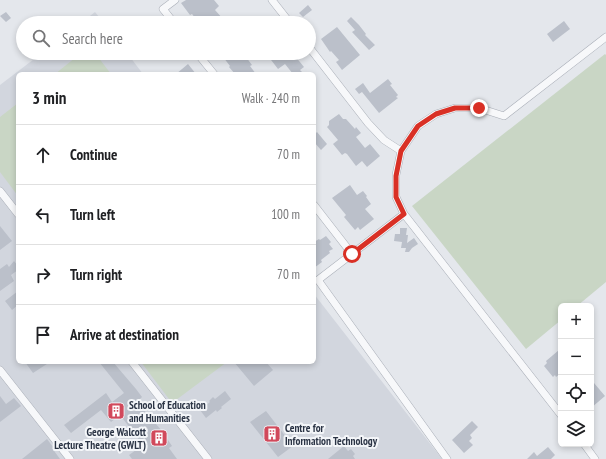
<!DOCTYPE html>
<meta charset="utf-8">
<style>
:root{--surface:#fff;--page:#f6f6f6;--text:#202124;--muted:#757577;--line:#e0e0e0}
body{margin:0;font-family:"PT Sans Narrow",sans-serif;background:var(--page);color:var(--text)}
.controls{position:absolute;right:12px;bottom:12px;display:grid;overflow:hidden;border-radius:6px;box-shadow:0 2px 6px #0003}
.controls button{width:36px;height:36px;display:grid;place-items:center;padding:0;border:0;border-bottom:1px solid var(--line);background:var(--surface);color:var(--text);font:20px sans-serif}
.stop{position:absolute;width:12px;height:12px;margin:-9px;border:3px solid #d93025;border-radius:50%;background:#fff}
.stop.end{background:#d93025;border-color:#fff;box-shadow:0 1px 4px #0008}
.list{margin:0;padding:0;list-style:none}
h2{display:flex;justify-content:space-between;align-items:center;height:52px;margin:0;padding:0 16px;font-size:17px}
h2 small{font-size:13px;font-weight:400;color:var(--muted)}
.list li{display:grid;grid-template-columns:26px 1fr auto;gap:12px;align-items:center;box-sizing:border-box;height:60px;padding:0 16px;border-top:1px solid var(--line)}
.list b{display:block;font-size:15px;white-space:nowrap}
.list em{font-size:13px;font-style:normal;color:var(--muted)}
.icon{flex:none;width:22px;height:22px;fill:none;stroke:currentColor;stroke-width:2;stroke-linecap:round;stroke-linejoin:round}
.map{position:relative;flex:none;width:606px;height:459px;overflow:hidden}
.search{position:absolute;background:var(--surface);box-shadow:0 2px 6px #0003;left:16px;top:16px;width:300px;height:44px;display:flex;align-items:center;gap:10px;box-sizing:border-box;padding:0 14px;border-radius:22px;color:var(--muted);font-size:15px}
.panel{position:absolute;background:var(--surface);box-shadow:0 2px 6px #0003;left:16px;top:72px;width:300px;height:292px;border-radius:6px}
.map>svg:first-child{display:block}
</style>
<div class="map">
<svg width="606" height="459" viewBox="0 0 606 459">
<rect width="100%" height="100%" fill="#e4e7ec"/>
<path fill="#d2d6de" d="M 95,12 L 104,23 L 81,23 Z
M 42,53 L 127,53 L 143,74 L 18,74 L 18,362 L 314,362 L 314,294 L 442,459 L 0,459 L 0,85 Z"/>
<path fill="#c9d6c5" d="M 81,53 L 95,53 L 111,74 L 55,74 Z
M 605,54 L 606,55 L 606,282 L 577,306 L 561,306 L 561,320 L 526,349 L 412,206 Z
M 18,103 L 18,196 L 0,172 L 0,117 Z
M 141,362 L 227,362 L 172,403 Z"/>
<path fill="#bbc0ca" d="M 186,0 L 214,0 L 219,6 L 215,10 L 223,19 L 226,16 L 232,23 L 199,23 L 192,14 L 190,15 L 181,3 Z
M 308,5 L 312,10 L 303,17 L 299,13 Z
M 6,12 L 11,18 L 6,22 L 0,16 Z
M 351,17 L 359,25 L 366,34 L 365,35 L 375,45 L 369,50 L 352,32 L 355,30 L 347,21 Z
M 564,21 L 570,29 L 553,42 L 547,34 Z
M 337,27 L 360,55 L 342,70 L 336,62 L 339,60 L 331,51 L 330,52 L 321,39 Z
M 220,53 L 243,53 L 252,65 L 250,66 L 256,74 L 235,74 L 229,67 L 230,66 Z
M 273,53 L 298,53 L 295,56 L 304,67 L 300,70 L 304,74 L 293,74 L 285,64 L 278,69 L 268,56 Z
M 188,64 L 196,74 L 176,74 Z
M 388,79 L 392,84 L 390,85 L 398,95 L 396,97 L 398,98 L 379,113 L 362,92 L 359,94 L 355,89 L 363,83 L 370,93 Z
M 339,114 L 343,119 L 346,119 L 355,129 L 356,127 L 361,133 L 356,137 L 365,148 L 370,144 L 380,156 L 367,167 L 362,161 L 356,166 L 347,154 L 345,153 L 342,155 L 333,144 L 338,140 L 327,127 L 329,125 L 329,121 Z
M 317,132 L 327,144 L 321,150 L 314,142 L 314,135 Z
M 350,185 L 357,195 L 363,191 L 367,196 L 366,197 L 371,204 L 365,209 L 374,219 L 360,230 L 358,227 L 355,230 L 344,217 L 346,215 L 332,198 Z
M 0,226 L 12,241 L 0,250 Z
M 400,228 L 407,228 L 406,235 L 408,235 L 407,243 L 414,238 L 418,244 L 412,248 L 409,252 L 405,252 L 406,248 L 401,248 L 402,242 L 394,241 L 395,234 L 400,234 Z
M 326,236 L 331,242 L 329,244 L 333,249 L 329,251 L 330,253 L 321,260 L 322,262 L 314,268 L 314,242 L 319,239 L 320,240 Z
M 14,261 L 18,266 L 18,270 L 11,275 L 14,281 L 0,291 L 0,269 L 7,264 L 9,267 Z
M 18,291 L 18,305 L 12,310 L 5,301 Z
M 559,350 L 561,353 L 561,373 L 556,377 L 555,375 L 553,377 L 544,366 L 547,363 L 546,361 Z
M 25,362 L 50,362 L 33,373 Z
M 99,362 L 113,362 L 136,389 L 142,397 L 137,402 L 162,431 L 172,446 L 169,448 L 177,459 L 132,459 L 129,455 L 143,445 L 120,415 L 111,422 L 101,410 L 71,433 L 64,425 L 80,413 L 106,393 L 112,402 L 124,393 Z
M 234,362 L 266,362 L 273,370 L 254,386 Z
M 594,383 L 605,396 L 591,408 L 591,385 Z
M 225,391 L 231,399 L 221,407 L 222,408 L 217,412 L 216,410 L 206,418 L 200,410 L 210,402 L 209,401 L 213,397 L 215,399 Z
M 0,396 L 6,404 L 14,398 L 21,406 L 0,422 Z
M 266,411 L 293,446 L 278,457 L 250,422 Z
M 472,421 L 478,427 L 470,435 L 472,438 L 469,441 L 473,445 L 464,453 L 452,440 Z
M 47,439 L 53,447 L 52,448 L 60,459 L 22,459 Z
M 344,446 L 348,451 L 351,449 L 355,454 L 353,456 L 355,459 L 328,459 Z
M 548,447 L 555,455 L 551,459 L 527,459 L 534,452 L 537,456 Z"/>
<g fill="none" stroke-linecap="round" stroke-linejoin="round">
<g stroke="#a9aeb7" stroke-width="8">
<path id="minor" d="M 272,0 L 290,23
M 174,23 L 163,9 L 175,0
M 309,47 L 368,123 L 384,140 L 401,151
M 197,53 L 214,74
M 0,191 L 18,214
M 314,205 L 352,254
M 404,214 L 318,280 L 447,459
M 132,362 L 208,459
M 0,370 L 70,459
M 561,415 L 404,214 L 396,197 L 396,175 L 401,151 L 418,126 L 436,114 L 455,108 L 479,108 L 504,116 L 606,37
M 584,444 L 595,459"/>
</g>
<use href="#minor" stroke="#f7f8fa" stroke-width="7"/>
</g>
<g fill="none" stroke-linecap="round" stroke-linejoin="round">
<path stroke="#d93025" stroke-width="5" d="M 352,254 L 404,214 L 396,197 L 396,176 L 401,151 L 418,126 L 436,114 L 455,108 L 479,108"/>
</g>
<defs>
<g id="building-square" transform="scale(0.9)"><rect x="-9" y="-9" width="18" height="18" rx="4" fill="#d1495b" stroke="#f4f6f9"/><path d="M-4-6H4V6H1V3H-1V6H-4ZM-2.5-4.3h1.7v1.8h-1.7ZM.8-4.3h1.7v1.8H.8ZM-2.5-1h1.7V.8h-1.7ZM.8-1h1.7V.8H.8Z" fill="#fff"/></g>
</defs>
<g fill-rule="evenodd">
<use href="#building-square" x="116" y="411"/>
<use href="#building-square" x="272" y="434"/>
<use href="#building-square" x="159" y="438"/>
</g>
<g text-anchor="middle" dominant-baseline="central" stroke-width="4" stroke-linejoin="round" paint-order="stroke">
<g font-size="11" font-weight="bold" fill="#2b3445" stroke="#f4f6f9" text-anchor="start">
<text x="129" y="405">School of Education<tspan x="129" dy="13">and Humanities</tspan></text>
<text x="285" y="428">Centre for<tspan x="285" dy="13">Information Technology</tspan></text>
<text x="146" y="432" text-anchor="end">George Walcott<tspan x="146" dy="13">Lecture Theatre (GWLT)</tspan></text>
</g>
</g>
</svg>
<div class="controls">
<button>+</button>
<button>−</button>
<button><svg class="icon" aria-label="locate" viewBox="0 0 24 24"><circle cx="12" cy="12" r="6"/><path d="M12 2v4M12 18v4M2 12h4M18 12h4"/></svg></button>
<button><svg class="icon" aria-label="layers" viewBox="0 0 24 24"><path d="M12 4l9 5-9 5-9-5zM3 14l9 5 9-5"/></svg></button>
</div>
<div class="stop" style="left:352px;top:254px"></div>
<div class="stop end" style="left:479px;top:108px"></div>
<div class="search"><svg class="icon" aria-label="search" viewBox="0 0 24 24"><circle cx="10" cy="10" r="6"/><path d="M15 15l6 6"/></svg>Search here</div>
<section class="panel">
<h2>3 min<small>Walk · 240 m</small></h2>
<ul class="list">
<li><svg class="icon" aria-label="ahead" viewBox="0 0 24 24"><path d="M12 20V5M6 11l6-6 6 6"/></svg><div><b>Continue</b></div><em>70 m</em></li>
<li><svg class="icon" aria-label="left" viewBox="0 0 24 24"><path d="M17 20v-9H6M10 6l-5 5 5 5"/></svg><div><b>Turn left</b></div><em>100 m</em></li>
<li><svg class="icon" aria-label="right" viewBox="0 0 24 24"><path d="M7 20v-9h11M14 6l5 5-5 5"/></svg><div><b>Turn right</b></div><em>70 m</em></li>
<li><svg class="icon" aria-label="arrive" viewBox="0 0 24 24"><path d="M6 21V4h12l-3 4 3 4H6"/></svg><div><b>Arrive at destination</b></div></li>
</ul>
</section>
</div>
